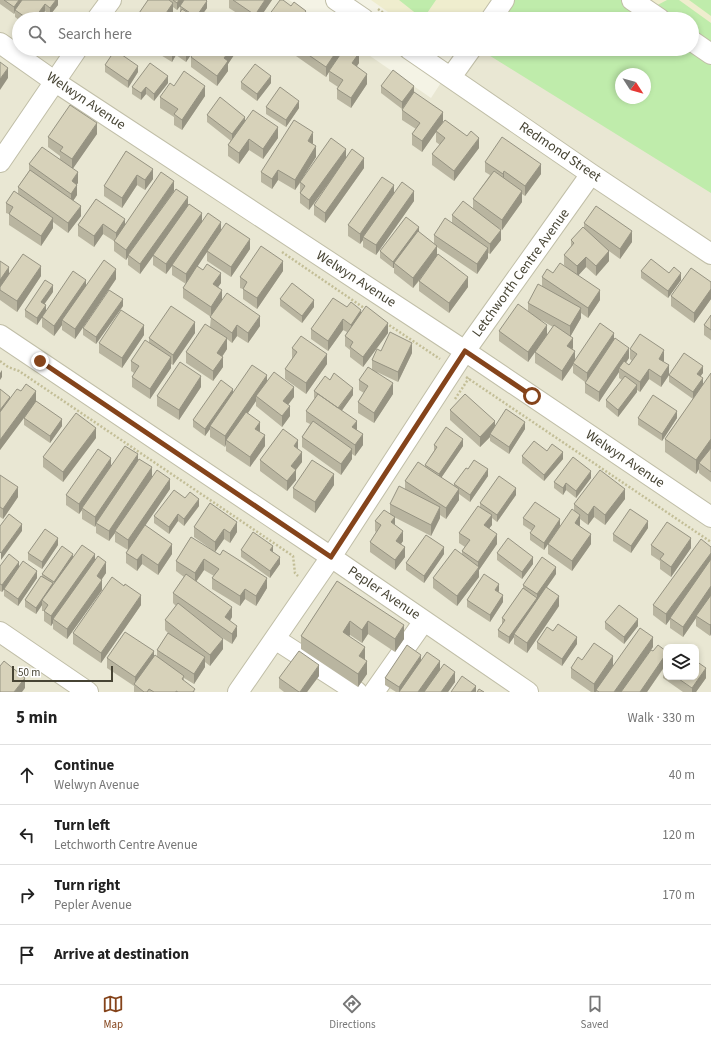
<!DOCTYPE html>
<meta charset="utf-8">
<style>
:root{--surface:#fff;--page:#f2f2f2;--text:#222;--muted:#767676;--line:#e0e0e0;--accent:#85441b}
body{margin:0;font-family:"Source Sans 3",sans-serif;background:var(--page);color:var(--text)}
.controls{position:absolute;right:12px;bottom:12px;display:grid;overflow:hidden;border-radius:8px;box-shadow:0 2px 6px #0003}
.controls button{width:36px;height:36px;display:grid;place-items:center;padding:0;border:0;border-bottom:1px solid var(--line);background:var(--surface);color:var(--text);font:20px sans-serif}
.compass{position:absolute;left:615px;top:68px;width:36px;height:36px;border-radius:50%;background:var(--surface);box-shadow:0 2px 6px #0003;rotate:126deg}
.scale{position:absolute;left:12px;bottom:10px;width:101px;box-sizing:border-box;padding-left:4px;border:2px solid #474434;border-top:0;font-size:11px;line-height:14px;white-space:nowrap;color:#474434;-webkit-text-stroke:3px #fff;paint-order:stroke}
.stop{position:absolute;width:12px;height:12px;margin:-9px;border:3px solid #85441b;border-radius:50%;background:#fff}
.stop.end{background:#85441b;border-color:#fff;box-shadow:0 1px 4px #0008}
.list{margin:0;padding:0;list-style:none}
h2{display:flex;justify-content:space-between;align-items:center;height:52px;margin:0;padding:0 16px;font-size:17px}
h2 small{font-size:13px;font-weight:400;color:var(--muted)}
.list li{display:grid;grid-template-columns:26px 1fr auto;gap:12px;align-items:center;box-sizing:border-box;height:60px;padding:0 16px;border-top:1px solid var(--line)}
.list b{display:block;font-size:15px;white-space:nowrap}
.list p{margin:0;font-size:13px;white-space:nowrap;color:var(--muted)}
.list em{font-size:13px;font-style:normal;color:var(--muted)}
.icon{flex:none;width:22px;height:22px;fill:none;stroke:currentColor;stroke-width:2;stroke-linecap:round;stroke-linejoin:round}
.map{position:relative;flex:none;width:711px;height:692px;overflow:hidden}
.search{position:absolute;background:var(--surface);box-shadow:0 2px 6px #0003;left:12px;right:12px;top:12px;height:44px;display:flex;align-items:center;gap:10px;box-sizing:border-box;padding:0 14px;border-radius:22px;color:var(--muted);font-size:15px}
.sheet{height:292px;background:var(--surface)}
nav{display:flex;justify-content:space-around;align-items:center;box-sizing:border-box;height:56px;border-top:1px solid var(--line);background:var(--surface);font-size:11px;color:var(--muted)}
nav a{display:grid;justify-items:center;gap:2px}
nav .on{color:var(--accent)}
.map>svg:first-child{display:block}
</style>
<div class="map">
<svg width="711" height="692" viewBox="0 0 711 692">
<rect width="100%" height="100%" fill="#f4f3e5"/>
<path fill="#e9e7d3" fill-rule="evenodd" d="M 0,0 L 289,0 L 317,19 L 19,19 L 19,49 L 360,49 L 431,98 L 463,49 L 711,48 L 711,692 L 0,692 ZM 621,74 L 645,74 L 645,98 L 621,98 ZM 666,647 L 696,647 L 696,677 L 666,677 Z"/>
<path fill="#efedce" d="M 371,0 L 491,0 L 478,19 L 398,19 Z
M 644,0 L 711,0 L 711,48 L 692,19 Z"/>
<path fill="#bfecab" fill-rule="evenodd" d="M 399,0 L 436,0 L 423,19 Z
M 495,0 L 627,0 L 648,10 L 667,0 L 679,0 L 711,23 L 711,193 L 479,49 L 692,49 L 692,19 L 483,19 ZM 621,74 L 645,74 L 645,98 L 621,98 Z
M 689,0 L 711,0 L 711,16 Z"/>
<g fill="none" stroke-linecap="round" stroke-linejoin="round">
<g stroke="#c0bea7" stroke-width="22">
<path id="minor" d="M 336,0 L 364,19
M 632,0 L 660,19
M 97,19 L 111,0
M 491,19 L 504,0
M 692,41 L 711,54
M 0,43 L 54,81 L 465,351 L 711,517
M 409,49 L 591,174 L 711,254
M 451,77 L 471,49
M 0,162 L 77,49
M 0,335 L 331,557 L 528,692
M 0,632 L 88,692
M 275,639 L 357,692
M 238,692 L 331,557 L 465,351 L 591,174
M 374,692 L 424,621"/>
</g>
<path stroke="#c3be97" stroke-width="2.5" stroke-dasharray="2 2" stroke-linecap="butt" d="M 378,9 L 392,19
M 282,252 L 367,310
M 386,323 L 440,359
M 0,361 L 8,367 L 19,371 L 293,556 L 295,573 L 298,576
M 466,377 L 711,542
M 455,399 L 469,378"/>
<use href="#minor" stroke="#fff" stroke-width="20"/>
</g>
<path fill="#b9b5a0" fill-rule="evenodd" d="M 0,0 L 58,0 L 58,5 L 50,15 L 45,11 L 39,19 L 19,19 L 19,20 L 15,17 L 15,13 L 14,14 L 0,4 Z
M 148,0 L 206,0 L 207,8 L 199,19 L 180,12 L 180,6 L 183,2 L 177,10 L 173,7 L 173,13 L 169,19 L 135,19 Z
M 229,0 L 272,0 L 259,19 L 246,19 L 229,8 Z
M 159,49 L 195,49 L 186,62 L 176,55 L 172,62 L 159,54 Z
M 234,49 L 234,55 L 228,64 L 228,71 L 217,86 L 191,67 L 191,57 Z
M 270,49 L 285,49 L 279,56 Z
M 296,49 L 354,49 L 359,63 L 357,66 L 367,84 L 351,108 L 337,99 L 337,89 L 338,87 L 329,81 L 329,72 L 326,77 L 296,56 Z
M 105,65 L 138,72 L 128,88 L 105,72 Z
M 241,82 L 271,83 L 257,101 L 241,89 Z
M 168,83 L 154,101 L 146,94 L 141,100 L 132,94 L 132,87 Z
M 174,86 L 205,96 L 182,130 L 174,125 L 174,117 L 160,108 L 160,97 Z
M 381,86 L 414,92 L 443,122 L 422,152 L 412,145 L 412,134 L 416,129 L 402,120 L 402,109 L 381,93 Z
M 266,107 L 299,108 L 286,127 L 266,114 Z
M 207,115 L 245,121 L 278,138 L 263,159 L 249,150 L 239,164 L 228,156 L 228,145 L 231,141 L 207,122 Z
M 436,131 L 479,148 L 454,181 L 432,165 L 432,154 L 440,145 L 436,142 Z
M 97,134 L 72,169 L 78,183 L 76,184 L 77,195 L 73,201 L 81,216 L 68,233 L 53,222 L 53,228 L 41,246 L 9,225 L 9,214 L 6,213 L 6,203 L 18,194 L 18,187 L 29,171 L 29,164 L 60,160 L 60,156 L 48,147 L 48,137 Z
M 313,143 L 312,144 L 316,157 L 303,176 L 346,158 L 364,168 L 325,223 L 314,215 L 314,205 L 328,184 L 309,210 L 300,203 L 300,183 L 295,190 L 278,180 L 272,189 L 261,182 L 261,172 Z
M 126,151 L 153,179 L 145,190 L 137,185 L 122,208 L 104,196 L 104,186 Z
M 485,162 L 541,174 L 525,196 L 522,194 L 522,202 L 502,230 L 499,228 L 501,240 L 490,254 L 488,253 L 488,258 L 477,274 L 437,247 L 437,256 L 468,287 L 449,313 L 419,291 L 419,281 L 413,288 L 394,273 L 394,268 L 393,268 L 380,258 L 380,251 L 419,232 L 434,244 L 434,235 L 452,223 L 452,215 L 473,208 L 473,199 L 490,175 L 485,172 Z
M 174,191 L 188,205 L 202,222 L 221,230 L 250,249 L 231,277 L 207,261 L 207,252 L 197,266 L 221,283 L 218,287 L 222,300 L 260,326 L 248,343 L 237,336 L 232,343 L 227,339 L 227,349 L 222,357 L 223,367 L 213,381 L 186,363 L 186,352 L 210,327 L 211,317 L 183,298 L 183,288 L 186,284 L 172,275 L 172,266 L 166,274 L 153,265 L 153,256 L 140,274 L 128,265 L 128,257 L 126,260 L 114,251 L 114,241 L 103,234 L 94,247 L 78,236 L 78,225 L 96,199 L 125,224 Z
M 394,193 L 414,201 L 376,255 L 363,247 L 363,240 L 360,244 L 348,236 L 348,225 Z
M 584,223 L 632,242 L 620,259 L 609,251 L 609,261 L 596,276 L 586,267 L 578,275 L 600,300 L 588,318 L 581,313 L 581,318 L 570,337 L 573,348 L 572,349 L 575,360 L 614,339 L 629,358 L 626,363 L 629,365 L 632,361 L 630,359 L 630,349 L 664,361 L 664,362 L 669,375 L 661,387 L 649,379 L 640,392 L 637,390 L 637,392 L 618,417 L 606,407 L 606,400 L 622,380 L 619,378 L 619,372 L 599,402 L 585,393 L 585,382 L 573,373 L 573,365 L 562,381 L 535,363 L 535,352 L 543,341 L 528,362 L 499,341 L 499,331 L 528,311 L 528,303 L 542,286 L 542,277 L 553,273 L 569,270 L 564,265 L 564,255 L 571,247 L 571,240 L 584,228 ZM 541,320 L 553,327 L 547,335 Z
M 0,261 L 9,274 L 41,276 L 17,312 L 0,300 Z
M 283,271 L 257,309 L 243,299 L 243,289 L 240,288 L 240,277 Z
M 641,271 L 669,273 L 681,280 L 668,298 L 641,278 Z
M 116,279 L 75,339 L 62,330 L 62,325 L 54,336 L 42,327 L 42,317 L 37,325 L 25,317 L 25,310 L 53,292 L 44,304 L 46,312 L 86,285 Z
M 711,282 L 711,299 L 694,323 L 671,306 L 671,296 Z
M 280,299 L 314,307 L 302,323 L 280,306 Z
M 123,306 L 96,344 L 83,335 L 83,328 Z
M 347,307 L 361,313 L 388,333 L 363,367 L 350,357 L 350,350 L 345,346 L 345,336 L 347,332 L 343,330 L 328,351 L 311,339 L 311,329 Z
M 711,315 L 711,340 L 704,335 L 704,325 Z
M 195,333 L 173,365 L 171,364 L 171,368 L 150,399 L 132,387 L 132,377 L 134,373 L 131,371 L 131,361 L 149,342 L 149,338 Z
M 144,335 L 122,368 L 99,353 L 99,343 Z
M 292,348 L 327,364 L 306,394 L 285,379 L 285,369 L 292,359 Z
M 381,351 L 412,353 L 398,382 L 377,372 L 393,394 L 374,423 L 358,413 L 358,402 L 364,393 L 359,390 L 359,380 L 372,369 L 372,360 Z
M 703,373 L 700,376 L 703,385 L 711,373 L 711,482 L 699,473 L 699,469 L 696,474 L 665,452 L 665,439 L 693,399 L 669,382 L 669,375 Z
M 330,380 L 353,395 L 341,411 L 357,430 L 363,445 L 355,456 L 352,454 L 352,459 L 341,475 L 302,447 L 302,437 L 310,424 L 306,422 L 306,411 L 315,398 L 314,398 L 314,391 Z
M 267,381 L 294,397 L 288,405 L 290,416 L 282,427 L 256,406 L 256,401 L 248,413 L 260,432 L 265,446 L 250,467 L 226,451 L 226,444 L 225,447 L 210,437 L 210,429 L 205,436 L 193,427 L 193,420 L 233,392 Z
M 201,387 L 179,420 L 157,406 L 157,396 Z
M 0,389 L 10,399 L 36,401 L 62,426 L 50,443 L 24,425 L 24,418 L 35,402 L 0,450 Z
M 450,410 L 495,427 L 525,429 L 509,454 L 490,441 L 490,437 L 480,447 L 450,420 Z
M 638,418 L 677,418 L 662,441 L 638,425 Z
M 96,438 L 63,482 L 43,467 L 43,457 Z
M 434,445 L 463,446 L 441,478 L 454,486 L 454,484 L 468,469 L 488,476 L 470,502 L 459,494 L 459,500 L 446,519 L 440,515 L 440,518 L 431,536 L 394,517 L 395,525 L 403,541 L 401,544 L 405,557 L 395,570 L 370,552 L 370,542 L 376,532 L 375,531 L 375,521 L 390,514 L 390,504 L 405,489 L 405,481 L 425,467 L 425,465 L 434,451 Z
M 547,451 L 563,459 L 544,481 L 522,463 L 522,456 Z
M 260,460 L 302,462 L 296,470 L 296,480 L 287,491 L 260,471 Z
M 138,461 L 152,477 L 170,489 L 137,537 L 172,554 L 158,575 L 142,564 L 137,571 L 126,563 L 126,553 L 128,550 L 115,542 L 115,533 L 109,541 L 96,533 L 96,525 L 95,527 L 82,519 L 82,510 L 79,514 L 66,505 L 66,495 L 111,467 Z
M 0,475 L 18,497 L 3,519 L 0,517 Z
M 591,478 L 576,498 L 566,490 L 563,495 L 554,488 L 554,482 Z
M 334,485 L 315,513 L 293,498 L 293,488 Z
M 516,495 L 497,522 L 492,518 L 492,525 L 489,528 L 497,544 L 479,570 L 479,577 L 457,606 L 433,588 L 433,578 L 462,555 L 462,551 L 465,547 L 459,543 L 459,533 L 480,507 L 480,503 Z
M 185,498 L 199,506 L 184,526 L 178,521 L 169,534 L 154,523 L 154,516 Z
M 625,499 L 605,525 L 594,517 L 588,525 L 580,519 L 580,526 L 591,544 L 572,571 L 548,554 L 548,544 L 544,550 L 530,540 L 530,533 L 532,531 L 523,525 L 523,518 L 560,526 L 574,511 L 574,504 Z
M 210,503 L 237,532 L 230,543 L 224,539 L 215,552 L 194,537 L 194,527 Z
M 648,528 L 631,553 L 613,541 L 613,534 Z
M 191,537 L 267,588 L 256,606 L 245,599 L 240,606 L 212,589 L 212,578 L 214,576 L 204,570 L 196,582 L 232,617 L 230,621 L 237,636 L 232,644 L 216,634 L 223,649 L 210,666 L 205,662 L 205,667 L 194,684 L 184,678 L 184,681 L 195,692 L 134,692 L 134,686 L 107,668 L 107,658 L 154,657 L 157,656 L 157,650 L 168,633 L 165,630 L 165,620 L 176,606 L 173,603 L 173,593 L 184,577 L 176,571 L 176,561 Z
M 58,545 L 42,569 L 28,560 L 28,553 Z
M 651,545 L 691,548 L 671,577 L 660,569 L 660,561 L 651,555 Z
M 711,547 L 711,634 L 710,636 L 696,626 L 696,618 L 683,637 L 670,628 L 670,619 L 666,625 L 653,615 L 653,605 Z
M 241,550 L 280,564 L 270,578 L 241,557 Z
M 497,553 L 533,564 L 522,579 L 497,560 Z
M 444,554 L 424,583 L 406,570 L 406,563 Z
M 73,557 L 95,561 L 106,573 L 102,579 L 102,590 L 67,639 L 53,629 L 53,623 L 51,626 L 44,621 L 44,611 L 42,611 L 42,605 L 36,614 L 25,607 L 25,600 L 42,576 L 42,574 Z
M 0,566 L 19,568 L 37,578 L 18,606 L 4,596 L 4,589 L 6,587 L 2,592 L 0,591 Z
M 556,574 L 547,587 L 559,606 L 527,653 L 514,644 L 514,637 L 509,644 L 498,637 L 498,630 L 502,625 L 502,618 L 523,588 L 523,585 Z
M 337,581 L 404,639 L 395,652 L 368,634 L 362,643 L 350,635 L 349,636 L 365,660 L 367,674 L 358,687 L 301,649 L 301,636 Z
M 124,586 L 141,605 L 101,663 L 73,644 L 73,633 Z
M 499,591 L 498,592 L 503,602 L 490,622 L 467,607 L 467,600 Z
M 605,622 L 638,626 L 624,644 L 605,629 Z
M 553,631 L 577,644 L 562,666 L 537,649 L 537,642 Z
M 653,647 L 634,673 L 653,651 L 666,651 L 666,677 L 696,677 L 706,678 L 696,692 L 683,692 L 663,678 L 663,669 L 647,692 L 596,692 L 596,691 L 596,692 L 591,692 L 571,678 L 571,668 L 582,660 L 613,666 Z
M 421,660 L 440,670 L 455,682 L 448,692 L 396,692 L 385,685 L 385,678 Z
M 319,676 L 307,692 L 284,692 L 279,688 L 279,678 Z"/>
<path fill="#969382" d="M 19,0 L 24,0 L 15,10 L 14,14 L 14,7 Z
M 56,0 L 58,0 L 58,5 L 50,15 L 50,8 Z
M 179,0 L 185,0 L 177,10 L 177,3 Z
M 265,0 L 272,0 L 259,19 L 255,19 L 255,15 Z
M 207,1 L 207,8 L 199,19 L 196,19 L 196,17 Z
M 173,3 L 173,13 L 169,19 L 162,19 Z
M 45,4 L 45,11 L 39,19 L 34,19 Z
M 306,11 L 306,19 L 301,19 L 301,17 Z
M 173,49 L 176,49 L 176,55 L 172,62 L 172,52 Z
M 188,49 L 195,49 L 186,62 L 186,52 Z
M 231,49 L 234,49 L 234,55 L 228,64 L 228,71 L 217,86 L 217,76 L 224,58 Z
M 279,49 L 285,49 L 279,56 Z
M 338,49 L 344,49 L 329,71 L 329,72 L 326,77 L 326,67 Z
M 359,53 L 359,63 L 352,73 L 352,63 Z
M 138,66 L 138,72 L 128,88 L 128,81 Z
M 8,68 L 8,78 L 0,90 L 0,79 Z
M 367,74 L 367,84 L 351,108 L 351,98 Z
M 168,76 L 168,83 L 154,101 L 154,94 Z
M 271,76 L 271,83 L 257,101 L 257,94 Z
M 205,86 L 205,96 L 182,130 L 182,120 Z
M 414,86 L 414,93 L 402,109 L 402,102 Z
M 146,87 L 146,94 L 141,100 L 141,93 Z
M 299,101 L 299,108 L 286,127 L 286,120 Z
M 443,112 L 443,122 L 422,152 L 422,141 Z
M 245,117 L 245,123 L 232,141 L 232,134 Z
M 97,123 L 97,134 L 72,170 L 72,159 Z
M 278,127 L 278,138 L 263,159 L 263,149 Z
M 313,132 L 313,143 L 308,152 L 308,141 Z
M 479,138 L 479,148 L 454,181 L 454,171 Z
M 249,139 L 249,150 L 239,164 L 239,153 Z
M 316,146 L 316,157 L 295,190 L 295,180 Z
M 346,149 L 346,159 L 309,210 L 309,200 Z
M 364,158 L 364,168 L 325,223 L 325,213 Z
M 541,164 L 541,174 L 525,196 L 525,186 Z
M 153,169 L 153,179 L 145,190 L 145,180 Z
M 278,170 L 278,180 L 272,189 L 272,179 Z
M 504,171 L 504,182 L 503,184 L 503,174 Z
M 78,172 L 78,183 L 72,191 L 72,181 Z
M 137,175 L 137,185 L 122,208 L 122,198 Z
M 174,181 L 174,191 L 128,255 L 128,257 L 126,260 L 126,250 Z
M 77,185 L 77,195 L 71,204 L 71,194 Z
M 394,185 L 394,196 L 363,237 L 363,240 L 360,244 L 360,234 Z
M 414,191 L 414,201 L 376,255 L 376,245 Z
M 522,191 L 522,202 L 502,230 L 502,220 Z
M 188,197 L 188,207 L 153,255 L 153,256 L 140,274 L 140,264 Z
M 81,206 L 81,216 L 68,233 L 68,223 Z
M 202,213 L 202,223 L 172,265 L 172,266 L 166,274 L 166,264 Z
M 53,218 L 53,228 L 41,246 L 41,236 Z
M 125,219 L 125,230 L 116,243 L 116,233 Z
M 221,222 L 221,232 L 207,251 L 207,252 L 186,284 L 186,274 Z
M 103,224 L 103,234 L 94,247 L 94,236 Z
M 419,227 L 419,234 L 394,263 L 394,268 L 393,268 L 393,262 Z
M 501,230 L 501,240 L 490,254 L 490,244 Z
M 632,231 L 632,242 L 620,259 L 620,249 Z
M 250,239 L 250,249 L 231,277 L 231,267 Z
M 437,246 L 437,256 L 413,288 L 413,278 Z
M 488,248 L 488,258 L 477,274 L 477,264 Z
M 609,251 L 609,261 L 596,276 L 596,266 Z
M 586,257 L 586,267 L 577,277 L 577,266 Z
M 283,261 L 283,271 L 257,309 L 257,298 Z
M 41,266 L 41,276 L 17,312 L 17,301 Z
M 9,267 L 9,277 L 0,290 L 0,280 Z
M 116,269 L 116,279 L 75,339 L 75,329 Z
M 221,273 L 221,283 L 213,294 L 213,284 Z
M 681,273 L 681,280 L 668,298 L 668,291 Z
M 468,277 L 468,287 L 449,313 L 449,303 Z
M 86,280 L 86,290 L 62,320 L 62,325 L 54,336 L 54,326 Z
M 53,285 L 53,292 L 41,309 L 41,302 Z
M 711,289 L 711,299 L 694,323 L 694,313 Z
M 222,290 L 222,300 L 211,317 L 211,307 Z
M 600,290 L 600,300 L 588,318 L 588,308 Z
M 123,299 L 123,306 L 96,344 L 96,337 Z
M 314,300 L 314,307 L 302,323 L 302,316 Z
M 46,305 L 46,312 L 37,325 L 37,318 Z
M 581,308 L 581,318 L 570,337 L 570,326 Z
M 361,310 L 361,320 L 351,335 L 351,325 Z
M 260,316 L 260,326 L 248,343 L 248,333 Z
M 343,319 L 343,330 L 328,351 L 328,341 Z
M 195,322 L 195,333 L 173,365 L 173,355 Z
M 388,323 L 388,333 L 363,367 L 363,357 Z
M 144,325 L 144,335 L 122,368 L 122,358 Z
M 237,325 L 237,336 L 232,343 L 232,333 Z
M 547,325 L 547,335 L 528,362 L 528,352 Z
M 614,333 L 614,343 L 587,383 L 587,373 Z
M 227,338 L 227,349 L 217,364 L 217,353 Z
M 573,338 L 573,348 L 567,356 L 567,346 Z
M 412,343 L 412,353 L 398,382 L 398,372 Z
M 629,348 L 629,358 L 621,369 L 619,368 L 619,372 L 599,402 L 599,392 Z
M 664,350 L 664,361 L 659,369 L 659,359 Z
M 575,351 L 575,362 L 573,363 L 573,365 L 562,381 L 562,371 Z
M 327,354 L 327,364 L 306,394 L 306,383 Z
M 171,357 L 171,368 L 150,399 L 150,389 Z
M 223,357 L 223,367 L 213,381 L 213,371 Z
M 669,365 L 669,375 L 661,387 L 661,377 Z
M 703,366 L 703,373 L 697,381 L 697,374 Z
M 649,369 L 649,379 L 640,392 L 640,382 Z
M 2,370 L 2,377 L 0,380 L 0,373 Z
M 267,375 L 267,385 L 256,396 L 256,401 L 228,442 L 226,440 L 226,444 L 225,447 L 225,436 Z
M 201,376 L 201,387 L 179,420 L 179,410 Z
M 703,378 L 703,385 L 693,399 L 693,392 Z
M 393,383 L 393,394 L 374,423 L 374,413 Z
M 637,385 L 637,392 L 618,417 L 618,410 Z
M 294,387 L 294,397 L 283,411 L 283,401 Z
M 353,388 L 353,395 L 338,416 L 338,409 Z
M 233,389 L 233,396 L 210,426 L 210,429 L 205,436 L 205,429 Z
M 36,391 L 36,402 L 0,450 L 0,440 Z
M 10,397 L 10,404 L 0,417 L 0,410 Z
M 290,406 L 290,416 L 282,427 L 282,416 Z
M 677,411 L 677,418 L 662,441 L 662,434 Z
M 62,419 L 62,426 L 50,443 L 50,436 Z
M 357,421 L 357,432 L 352,427 Z
M 495,421 L 495,431 L 490,434 L 490,437 L 480,447 L 480,437 Z
M 260,422 L 260,432 L 255,429 Z
M 525,422 L 525,429 L 509,454 L 509,447 Z
M 96,428 L 96,438 L 63,482 L 63,472 Z
M 363,434 L 363,445 L 355,456 L 355,445 Z
M 265,435 L 265,446 L 250,467 L 250,457 Z
M 463,439 L 463,446 L 439,481 L 439,474 Z
M 711,439 L 711,453 L 699,463 L 699,469 L 696,474 L 696,460 Z
M 298,440 L 298,451 L 294,446 Z
M 352,449 L 352,459 L 341,475 L 341,464 Z
M 302,452 L 302,462 L 291,476 L 291,466 Z
M 563,452 L 563,459 L 544,481 L 544,475 Z
M 138,454 L 138,465 L 96,523 L 96,525 L 95,527 L 95,517 Z
M 111,458 L 111,468 L 82,508 L 82,510 L 79,514 L 79,504 Z
M 152,467 L 152,478 L 115,531 L 115,533 L 109,541 L 109,531 Z
M 488,469 L 488,476 L 470,502 L 470,495 Z
M 296,470 L 296,480 L 287,491 L 287,481 Z
M 591,471 L 591,478 L 576,498 L 576,491 Z
M 334,474 L 334,485 L 315,513 L 315,502 Z
M 170,479 L 170,489 L 128,551 L 128,540 Z
M 566,483 L 566,490 L 563,495 L 563,488 Z
M 18,487 L 18,497 L 3,519 L 3,509 Z
M 516,488 L 516,495 L 497,522 L 497,515 Z
M 459,489 L 459,500 L 446,519 L 446,508 Z
M 625,489 L 625,499 L 605,525 L 605,515 Z
M 199,499 L 199,506 L 184,526 L 184,519 Z
M 594,506 L 594,517 L 588,525 L 588,515 Z
M 440,507 L 440,518 L 431,536 L 431,525 Z
M 178,514 L 178,521 L 169,534 L 169,527 Z
M 492,515 L 492,525 L 484,535 L 484,525 Z
M 580,515 L 580,525 L 575,533 L 575,523 Z
M 395,517 L 395,528 L 391,522 Z
M 560,519 L 560,526 L 544,550 L 544,543 Z
M 648,521 L 648,528 L 631,553 L 631,546 Z
M 237,522 L 237,532 L 230,543 L 230,533 Z
M 22,524 L 22,531 L 1,560 L 1,553 Z
M 224,529 L 224,539 L 215,552 L 215,542 Z
M 403,531 L 403,541 L 396,551 L 396,541 Z
M 497,534 L 497,544 L 479,570 L 479,577 L 457,606 L 457,596 L 478,569 L 478,562 Z
M 591,534 L 591,544 L 572,571 L 572,561 Z
M 58,538 L 58,545 L 42,569 L 42,562 Z
M 691,538 L 691,548 L 671,577 L 671,567 Z
M 172,544 L 172,554 L 158,575 L 158,565 Z
M 273,546 L 273,553 L 270,550 Z
M 405,547 L 405,557 L 395,570 L 395,560 Z
M 444,547 L 444,554 L 424,583 L 424,576 Z
M 711,553 L 711,564 L 666,625 L 666,614 Z
M 73,554 L 73,561 L 54,589 L 54,582 Z
M 95,554 L 95,564 L 53,619 L 53,623 L 51,626 L 51,616 Z
M 142,554 L 142,564 L 137,571 L 137,560 Z
M 280,557 L 280,564 L 270,578 L 270,571 Z
M 533,557 L 533,564 L 522,579 L 522,572 Z
M 204,559 L 204,570 L 195,583 L 195,573 Z
M 19,562 L 19,569 L 2,592 L 2,585 Z
M 106,562 L 106,573 L 97,586 L 97,576 Z
M 556,567 L 556,574 L 537,601 L 537,594 Z
M 37,571 L 37,578 L 18,606 L 18,599 Z
M 267,578 L 267,588 L 256,606 L 256,596 Z
M 102,580 L 102,590 L 67,639 L 67,629 Z
M 53,583 L 53,590 L 42,600 L 42,605 L 36,614 L 36,608 Z
M 499,584 L 499,591 L 495,597 L 495,590 Z
M 711,586 L 711,596 L 696,616 L 696,618 L 683,637 L 683,627 Z
M 245,589 L 245,599 L 240,606 L 240,596 Z
M 141,595 L 141,605 L 101,663 L 101,653 Z
M 503,595 L 503,602 L 490,622 L 490,615 Z
M 559,596 L 559,606 L 527,653 L 527,643 Z
M 537,598 L 537,605 L 514,634 L 514,637 L 509,644 L 509,637 Z
M 232,607 L 232,617 L 225,628 L 225,617 Z
M 638,619 L 638,626 L 624,644 L 624,637 Z
M 350,621 L 350,635 L 343,645 L 343,632 Z
M 368,621 L 368,634 L 362,643 L 362,630 Z
M 711,624 L 711,634 L 710,636 L 710,625 Z
M 404,625 L 404,639 L 395,652 L 395,639 Z
M 237,626 L 237,636 L 232,644 L 232,634 Z
M 577,637 L 577,644 L 562,666 L 562,659 Z
M 653,637 L 653,647 L 622,692 L 614,692 Z
M 223,639 L 223,649 L 210,666 L 210,655 Z
M 365,647 L 365,660 L 359,656 Z
M 154,651 L 154,662 L 135,686 L 135,677 Z
M 666,654 L 666,664 L 647,692 L 640,692 Z
M 421,655 L 421,662 L 400,692 L 399,692 L 399,687 Z
M 613,656 L 613,666 L 596,692 L 594,692 L 594,684 Z
M 205,657 L 205,667 L 194,684 L 194,674 Z
M 367,661 L 367,674 L 358,687 L 358,674 Z
M 440,661 L 440,671 L 425,692 L 418,692 Z
M 319,665 L 319,676 L 307,692 L 300,692 Z
M 706,668 L 706,678 L 696,692 L 692,692 L 692,688 Z
M 455,672 L 455,682 L 448,692 L 441,692 Z
M 25,678 L 25,688 L 22,692 L 14,692 Z
M 476,686 L 476,692 L 471,692 Z"/>
<path fill="#d7d2ba" stroke="#969382" d="M 4,0 L 19,0 L 14,7 Z
M 22,0 L 56,0 L 50,8 L 45,4 L 34,19 L 28,19 L 15,10 Z
M 148,0 L 169,0 L 173,3 L 162,19 L 135,19 Z
M 173,0 L 179,0 L 177,3 Z
M 184,0 L 206,0 L 207,1 L 196,17 L 180,6 Z
M 233,0 L 265,0 L 255,15 Z
M 280,0 L 283,0 L 291,6 L 294,2 L 306,11 L 301,17 L 304,19 L 266,19 Z
M 182,9 L 198,19 L 176,19 Z
M 168,49 L 173,49 L 172,52 Z
M 182,49 L 188,49 L 186,52 Z
M 196,49 L 231,49 L 224,58 L 228,61 L 217,76 L 191,57 Z
M 300,49 L 338,49 L 326,67 Z
M 344,49 L 354,49 L 359,53 L 352,63 L 367,74 L 351,98 L 337,89 L 343,80 L 329,71 Z
M 115,50 L 138,66 L 128,81 L 105,65 Z
M 0,62 L 8,68 L 0,79 Z
M 150,63 L 168,76 L 154,94 L 146,87 L 141,93 L 132,87 Z
M 255,64 L 271,76 L 257,94 L 241,82 Z
M 393,70 L 414,86 L 402,102 L 381,86 Z
M 184,71 L 205,86 L 182,120 L 174,114 L 178,109 L 160,97 L 170,83 L 174,86 Z
M 280,87 L 299,101 L 286,120 L 266,107 Z
M 414,92 L 443,112 L 422,141 L 412,134 L 420,123 L 402,110 Z
M 220,97 L 245,117 L 232,134 L 207,115 Z
M 70,105 L 97,123 L 72,159 L 60,151 L 63,147 L 48,137 Z
M 253,110 L 278,127 L 263,149 L 249,139 L 239,153 L 228,145 Z
M 294,120 L 313,132 L 308,141 L 316,146 L 295,180 L 278,170 L 272,179 L 261,172 Z
M 445,120 L 467,136 L 471,131 L 479,138 L 454,171 L 432,154 L 445,138 L 436,131 Z
M 502,137 L 541,164 L 525,186 L 504,171 L 503,174 L 485,162 Z
M 331,138 L 346,149 L 309,200 L 300,193 L 305,186 L 300,182 Z
M 42,147 L 78,172 L 72,181 L 77,185 L 71,194 L 29,164 Z
M 352,149 L 364,158 L 325,213 L 314,205 Z
M 126,151 L 153,169 L 145,180 L 137,175 L 122,198 L 104,186 Z
M 30,170 L 81,206 L 68,223 L 18,187 Z
M 494,171 L 522,191 L 502,220 L 473,199 Z
M 161,172 L 174,181 L 126,250 L 114,241 Z
M 382,177 L 394,185 L 360,234 L 348,225 Z
M 402,182 L 414,191 L 376,245 L 363,237 Z
M 176,189 L 188,197 L 140,264 L 128,255 Z
M 14,191 L 53,218 L 41,236 L 9,214 L 13,207 L 6,203 Z
M 96,199 L 125,219 L 116,233 L 103,224 L 94,236 L 78,225 Z
M 463,201 L 501,230 L 490,244 L 452,215 Z
M 189,204 L 202,213 L 166,264 L 153,255 Z
M 596,206 L 632,231 L 620,249 L 584,223 Z
M 208,213 L 221,222 L 186,274 L 172,265 Z
M 406,217 L 419,227 L 393,262 L 380,251 Z
M 445,218 L 488,248 L 477,264 L 434,235 Z
M 226,223 L 250,239 L 231,267 L 207,251 Z
M 583,227 L 609,251 L 596,266 L 586,257 L 577,266 L 564,255 L 574,243 L 571,240 Z
M 418,231 L 437,246 L 413,278 L 394,263 Z
M 261,246 L 283,261 L 257,298 L 243,289 L 247,282 L 240,277 Z
M 23,254 L 41,266 L 17,301 L 0,290 L 0,287 Z
M 438,254 L 468,277 L 449,303 L 419,281 Z
M 651,259 L 669,273 L 674,267 L 681,273 L 668,291 L 641,271 Z
M 104,260 L 116,269 L 75,329 L 62,320 Z
M 0,261 L 9,267 L 0,280 Z
M 560,263 L 600,290 L 588,308 L 542,277 L 547,269 L 553,273 Z
M 207,264 L 221,273 L 213,284 L 222,290 L 211,307 L 183,288 L 197,266 L 203,270 Z
M 691,268 L 711,282 L 711,289 L 694,313 L 671,296 Z
M 73,271 L 86,280 L 54,326 L 42,317 Z
M 45,280 L 53,285 L 41,302 L 46,305 L 37,318 L 25,310 Z
M 292,283 L 314,300 L 302,316 L 280,299 Z
M 538,284 L 581,308 L 570,326 L 528,303 Z
M 109,290 L 123,299 L 96,337 L 83,328 Z
M 227,293 L 260,316 L 248,333 L 237,325 L 232,333 L 210,317 Z
M 333,298 L 347,307 L 351,302 L 361,310 L 351,325 L 343,319 L 328,341 L 311,329 Z
M 518,304 L 547,325 L 528,352 L 499,331 Z
M 171,306 L 195,322 L 173,355 L 149,338 Z
M 366,306 L 388,323 L 363,357 L 350,347 L 353,342 L 345,336 Z
M 121,310 L 144,325 L 122,358 L 99,343 Z
M 711,315 L 711,330 L 704,325 Z
M 600,323 L 614,333 L 587,373 L 573,363 Z
M 205,324 L 227,338 L 217,353 L 223,357 L 213,371 L 186,352 Z
M 554,325 L 573,338 L 567,346 L 575,351 L 562,371 L 535,352 Z
M 390,332 L 412,343 L 398,372 L 372,360 L 377,349 L 381,351 Z
M 640,334 L 664,350 L 659,359 L 669,365 L 661,377 L 649,369 L 640,382 L 619,368 L 624,361 L 629,365 L 637,354 L 630,349 Z
M 301,336 L 327,354 L 306,383 L 285,369 L 297,352 L 292,348 Z
M 615,338 L 629,348 L 599,392 L 585,383 Z
M 145,340 L 171,357 L 150,389 L 132,377 L 139,366 L 131,361 Z
M 684,353 L 703,366 L 697,374 L 703,378 L 693,392 L 669,375 Z
M 180,362 L 201,376 L 179,410 L 157,396 Z
M 252,365 L 267,375 L 225,436 L 210,426 Z
M 368,367 L 393,383 L 374,413 L 358,402 L 368,386 L 359,380 Z
M 274,372 L 294,387 L 283,401 L 290,406 L 282,416 L 256,396 Z
M 334,373 L 353,388 L 338,408 L 314,391 L 325,376 L 330,380 Z
M 711,373 L 711,439 L 696,460 L 665,439 Z
M 625,376 L 637,385 L 618,410 L 606,400 Z
M 221,380 L 233,389 L 205,429 L 193,420 Z
M 26,384 L 36,391 L 0,440 L 0,412 L 17,389 L 21,391 Z
M 0,389 L 10,397 L 0,410 Z
M 318,394 L 357,421 L 352,427 L 363,434 L 355,445 L 306,411 Z
M 465,394 L 495,421 L 480,437 L 450,410 Z
M 653,395 L 677,411 L 662,434 L 638,418 Z
M 36,401 L 62,419 L 50,436 L 24,418 Z
M 506,409 L 525,422 L 509,447 L 490,434 Z
M 246,412 L 260,422 L 255,429 L 265,435 L 250,457 L 226,440 Z
M 76,413 L 96,428 L 63,472 L 43,457 Z
M 313,421 L 352,449 L 341,464 L 302,437 Z
M 446,427 L 463,439 L 439,474 L 425,465 L 437,447 L 434,445 Z
M 283,429 L 298,440 L 294,446 L 302,452 L 291,466 L 296,470 L 287,481 L 260,460 Z
M 534,441 L 547,451 L 552,444 L 563,452 L 544,475 L 522,456 Z
M 125,446 L 138,454 L 95,517 L 82,508 Z
M 711,448 L 711,472 L 699,463 Z
M 98,449 L 111,458 L 79,504 L 66,495 Z
M 573,457 L 591,471 L 576,491 L 566,483 L 563,488 L 554,482 Z
M 139,459 L 152,467 L 109,531 L 96,523 Z
M 312,460 L 334,474 L 315,502 L 293,488 Z
M 474,460 L 488,469 L 470,495 L 454,484 L 466,468 L 468,469 Z
M 418,462 L 459,489 L 446,508 L 405,481 Z
M 157,470 L 170,479 L 128,540 L 115,531 Z
M 600,470 L 625,489 L 605,515 L 594,506 L 588,515 L 574,504 Z
M 0,475 L 18,487 L 3,509 L 0,507 Z
M 499,476 L 516,488 L 497,515 L 480,503 Z
M 399,486 L 440,507 L 431,525 L 390,504 Z
M 174,490 L 185,498 L 190,492 L 199,499 L 184,519 L 178,514 L 169,527 L 154,516 Z
M 535,502 L 560,519 L 544,543 L 530,533 L 535,526 L 523,518 Z
M 210,503 L 237,522 L 230,533 L 224,529 L 215,542 L 194,527 Z
M 478,506 L 492,515 L 484,525 L 497,534 L 478,562 L 462,551 L 470,540 L 459,533 Z
M 572,509 L 580,515 L 575,523 L 591,534 L 572,561 L 548,544 Z
M 630,509 L 648,521 L 631,546 L 613,534 Z
M 384,510 L 395,517 L 391,522 L 403,531 L 396,541 L 405,547 L 395,560 L 370,542 L 381,525 L 375,521 Z
M 9,514 L 22,524 L 1,553 L 0,552 L 0,526 Z
M 667,522 L 691,538 L 671,567 L 660,559 L 664,554 L 651,545 Z
M 145,525 L 172,544 L 158,565 L 142,554 L 137,560 L 126,553 Z
M 45,529 L 58,538 L 42,562 L 28,553 Z
M 253,532 L 273,546 L 270,550 L 280,557 L 270,571 L 241,550 Z
M 426,535 L 444,547 L 424,576 L 406,563 Z
M 191,537 L 220,555 L 223,550 L 267,578 L 256,596 L 245,589 L 240,596 L 212,578 L 219,569 L 204,559 L 195,573 L 176,561 Z
M 508,538 L 533,557 L 522,572 L 497,553 Z
M 701,539 L 711,547 L 711,553 L 666,614 L 653,605 Z
M 82,545 L 95,554 L 51,616 L 44,611 L 48,605 L 42,600 Z
M 62,546 L 73,554 L 54,582 L 42,574 Z
M 455,549 L 479,567 L 457,596 L 433,578 Z
M 9,554 L 19,562 L 2,585 L 0,584 L 0,566 Z
M 98,556 L 106,562 L 97,576 L 102,580 L 67,629 L 53,619 Z
M 542,557 L 556,567 L 537,594 L 523,585 Z
M 711,559 L 711,586 L 683,627 L 670,618 Z
M 23,561 L 37,571 L 18,599 L 4,589 Z
M 186,574 L 232,607 L 225,617 L 237,626 L 232,634 L 173,593 Z
M 484,574 L 499,584 L 495,590 L 503,595 L 490,615 L 467,600 Z
M 41,576 L 53,583 L 36,608 L 25,600 Z
M 112,577 L 124,586 L 125,584 L 141,595 L 101,653 L 73,633 Z
M 337,581 L 404,625 L 395,639 L 368,621 L 362,630 L 350,621 L 343,632 L 365,647 L 359,656 L 367,661 L 358,674 L 301,636 Z
M 546,587 L 559,596 L 527,643 L 514,634 Z
M 523,588 L 537,598 L 509,637 L 498,630 L 505,620 L 502,618 Z
M 711,595 L 711,624 L 710,625 L 696,616 Z
M 178,603 L 223,639 L 210,655 L 165,620 Z
M 619,605 L 638,619 L 624,637 L 605,622 Z
M 558,624 L 577,637 L 562,659 L 537,642 L 547,627 L 553,631 Z
M 640,628 L 653,637 L 614,692 L 599,692 L 596,690 Z
M 125,632 L 154,651 L 135,677 L 107,658 Z
M 168,633 L 205,657 L 194,674 L 157,650 Z
M 594,643 L 613,656 L 594,684 L 571,668 L 578,657 L 582,660 Z
M 407,645 L 421,655 L 399,687 L 385,678 Z
M 658,645 L 666,651 L 666,654 L 640,692 L 621,692 L 651,650 L 653,651 Z
M 299,651 L 319,665 L 300,692 L 299,692 L 279,678 Z
M 427,652 L 440,661 L 418,692 L 399,692 Z
M 155,655 L 184,676 L 182,679 L 195,689 L 193,692 L 178,692 L 176,691 L 176,692 L 154,692 L 149,689 L 147,692 L 144,692 L 134,684 Z
M 4,661 L 25,678 L 14,692 L 0,692 L 0,666 Z
M 696,661 L 706,668 L 692,688 L 676,677 L 696,677 Z
M 666,663 L 666,670 L 663,668 Z
M 444,664 L 455,672 L 441,692 L 424,692 Z
M 462,676 L 476,686 L 471,692 L 451,692 Z
M 479,689 L 484,692 L 477,692 Z"/>
<g fill="none" stroke-linecap="round" stroke-linejoin="round">
<path stroke="#85441b" stroke-width="5" d="M 40,361 L 331,557 L 465,351 L 532,396"/>
</g>
<g text-anchor="middle" dominant-baseline="central" stroke-width="3" stroke-linejoin="round" paint-order="stroke">
<g font-size="14" fill="#474434" stroke="#fff">
<text transform="translate(86 101) rotate(34)">Welwyn Avenue</text>
<text transform="translate(560 152) rotate(34)">Redmond Street</text>
<text transform="translate(521 273) rotate(-54)">Letchworth Centre Avenue</text>
<text transform="translate(356 279) rotate(33)">Welwyn Avenue</text>
<text transform="translate(625 459) rotate(34)">Welwyn Avenue</text>
<text transform="translate(384 593) rotate(34)">Pepler Avenue</text>
</g>
</g>
</svg>
<div class="controls">
<button><svg class="icon" aria-label="layers" viewBox="0 0 24 24"><path d="M12 4l9 5-9 5-9-5zM3 14l9 5 9-5"/></svg></button>
</div>
<svg class="compass" viewBox="-18 -18 36 36"><path d="M0-13l5 13h-10z" fill="#e53935"/><path d="M0 13l5-13h-10z" fill="#767676"/></svg>
<div class="scale">50 m</div>
<div class="stop" style="left:532px;top:396px"></div>
<div class="stop end" style="left:40px;top:361px"></div>
<div class="search"><svg class="icon" aria-label="search" viewBox="0 0 24 24"><circle cx="10" cy="10" r="6"/><path d="M15 15l6 6"/></svg>Search here</div>
</div>
<section class="sheet">
<h2>5 min<small>Walk · 330 m</small></h2>
<ul class="list">
<li><svg class="icon" aria-label="ahead" viewBox="0 0 24 24"><path d="M12 20V5M6 11l6-6 6 6"/></svg><div><b>Continue</b><p>Welwyn Avenue</p></div><em>40 m</em></li>
<li><svg class="icon" aria-label="left" viewBox="0 0 24 24"><path d="M17 20v-9H6M10 6l-5 5 5 5"/></svg><div><b>Turn left</b><p>Letchworth Centre Avenue</p></div><em>120 m</em></li>
<li><svg class="icon" aria-label="right" viewBox="0 0 24 24"><path d="M7 20v-9h11M14 6l5 5-5 5"/></svg><div><b>Turn right</b><p>Pepler Avenue</p></div><em>170 m</em></li>
<li><svg class="icon" aria-label="arrive" viewBox="0 0 24 24"><path d="M6 21V4h12l-3 4 3 4H6"/></svg><div><b>Arrive at destination</b></div></li>
</ul>
</section>
<nav>
<a class="on"><svg class="icon" aria-label="map" viewBox="0 0 24 24"><path d="M3 6l6-2 6 2 6-2v14l-6 2-6-2-6 2zM9 4v14M15 6v14"/></svg>Map</a>
<a><svg class="icon" aria-label="directions" viewBox="0 0 24 24"><path d="M12 3l9 9-9 9-9-9zM9 14v-3h6M13 9l2 2-2 2"/></svg>Directions</a>
<a><svg class="icon" aria-label="saved" viewBox="0 0 24 24"><path d="M7 4h10v16l-5-4-5 4z"/></svg>Saved</a>
</nav>
